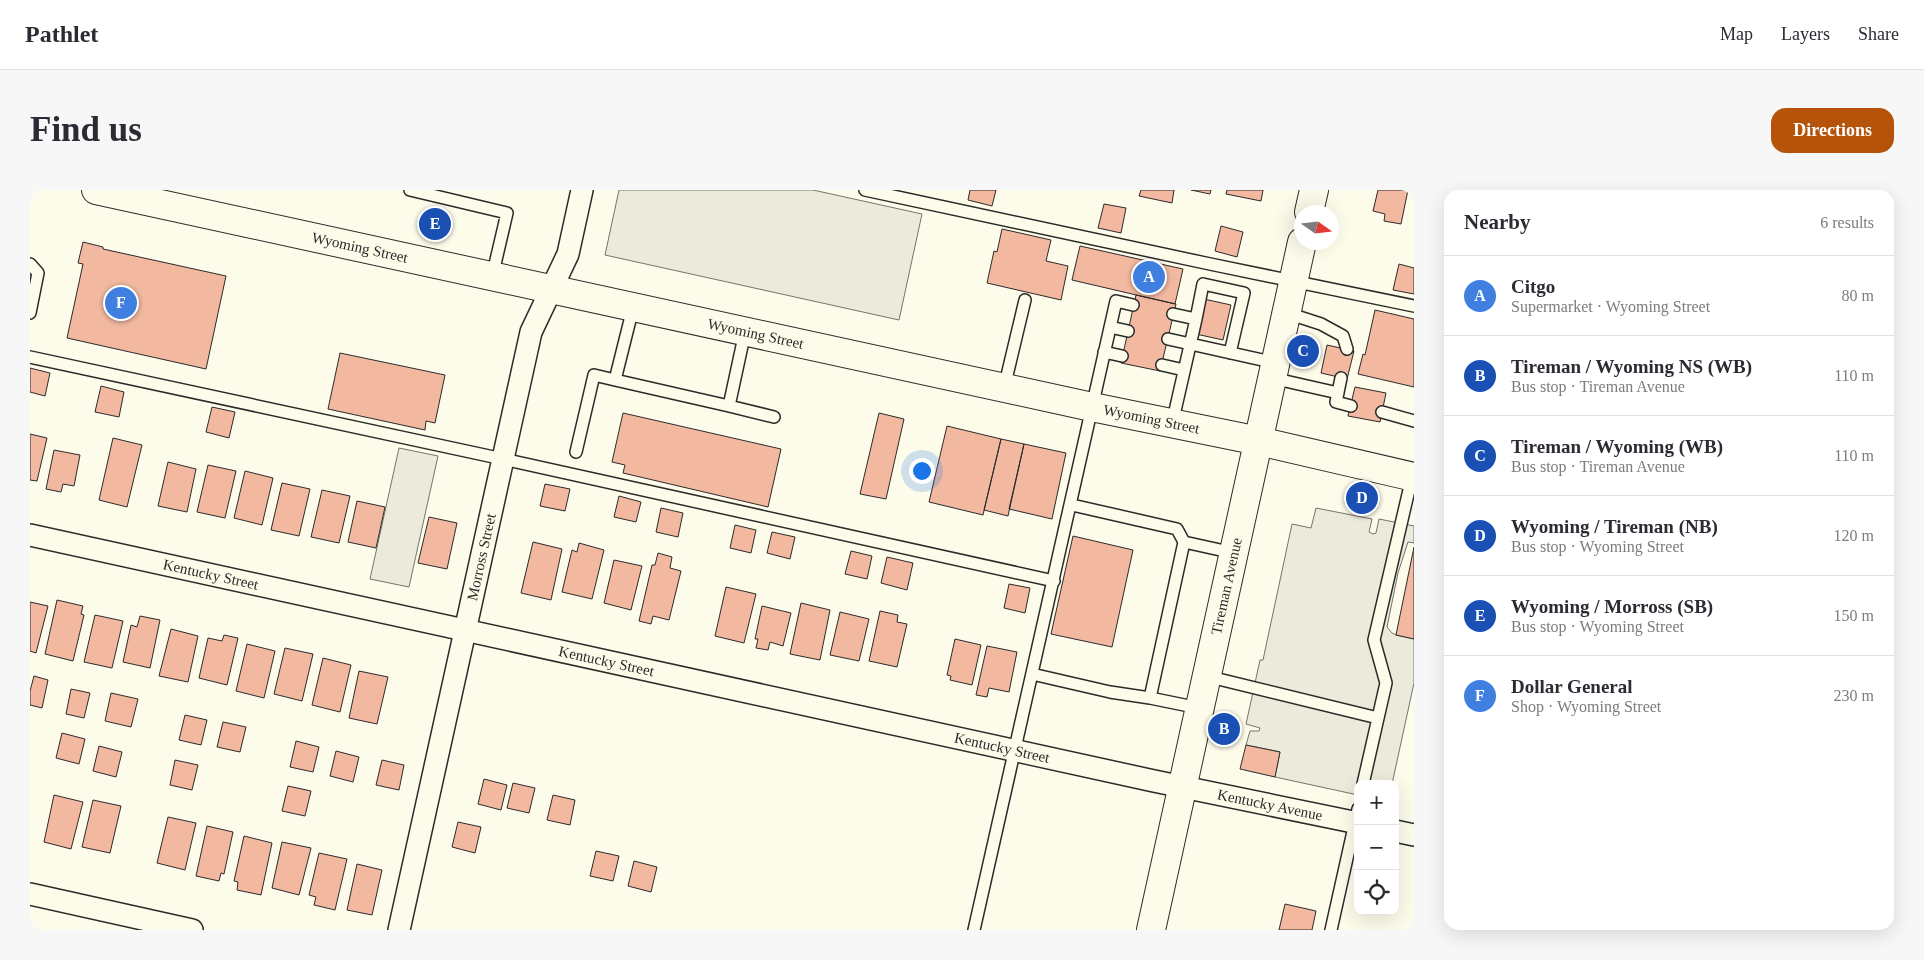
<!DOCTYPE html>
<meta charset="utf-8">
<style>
:root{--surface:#fff;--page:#f7f7f7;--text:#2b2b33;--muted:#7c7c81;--line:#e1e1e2;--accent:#b45309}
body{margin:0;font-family:"Times New Roman",serif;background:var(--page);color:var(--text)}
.controls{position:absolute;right:15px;bottom:15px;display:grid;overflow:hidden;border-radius:10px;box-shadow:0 5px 20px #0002}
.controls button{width:45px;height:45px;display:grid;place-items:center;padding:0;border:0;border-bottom:1px solid var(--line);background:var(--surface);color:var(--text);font:25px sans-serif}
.compass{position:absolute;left:1264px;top:15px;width:45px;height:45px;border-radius:50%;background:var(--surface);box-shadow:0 5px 20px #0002;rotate:104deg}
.you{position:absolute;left:891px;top:280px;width:18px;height:18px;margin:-12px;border:4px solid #fff;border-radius:50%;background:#1a73e8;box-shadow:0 0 0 8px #1a73e833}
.badge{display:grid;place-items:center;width:32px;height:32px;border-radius:50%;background:var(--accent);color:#fff;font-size:16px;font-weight:700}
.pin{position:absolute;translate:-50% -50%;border:2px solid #fff;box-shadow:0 1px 5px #0006}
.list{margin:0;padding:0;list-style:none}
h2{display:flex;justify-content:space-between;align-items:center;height:65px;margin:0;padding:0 20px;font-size:21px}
h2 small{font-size:16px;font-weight:400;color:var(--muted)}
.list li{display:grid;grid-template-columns:32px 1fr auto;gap:15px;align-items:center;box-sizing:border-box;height:80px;padding:0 20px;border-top:1px solid var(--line)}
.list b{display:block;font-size:19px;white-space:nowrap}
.list p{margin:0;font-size:16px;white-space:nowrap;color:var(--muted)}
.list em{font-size:16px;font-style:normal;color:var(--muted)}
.icon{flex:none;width:28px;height:28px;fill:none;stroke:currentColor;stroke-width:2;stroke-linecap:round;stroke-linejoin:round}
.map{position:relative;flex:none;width:1384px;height:740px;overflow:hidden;border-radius:15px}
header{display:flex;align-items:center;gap:30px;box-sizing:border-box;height:70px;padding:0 25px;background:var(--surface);border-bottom:1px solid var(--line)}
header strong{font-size:24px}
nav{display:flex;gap:28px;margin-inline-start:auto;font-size:18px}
.intro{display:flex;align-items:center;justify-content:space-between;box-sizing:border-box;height:120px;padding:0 30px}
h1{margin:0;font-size:35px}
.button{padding:12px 22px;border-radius:15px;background:var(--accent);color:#fff;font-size:18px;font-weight:700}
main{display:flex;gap:30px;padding:0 30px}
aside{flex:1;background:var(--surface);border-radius:15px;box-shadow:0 5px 20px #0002}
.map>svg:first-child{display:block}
</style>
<header>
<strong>Pathlet</strong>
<nav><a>Map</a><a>Layers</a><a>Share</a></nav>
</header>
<div class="intro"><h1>Find us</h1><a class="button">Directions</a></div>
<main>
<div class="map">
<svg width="1384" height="740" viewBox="0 0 1384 740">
<rect width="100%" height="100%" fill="#fdfbea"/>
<path fill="#ecebdb" stroke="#74746e" d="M 589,0 L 783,0 L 892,24 L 869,130 L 575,65 Z
M 369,258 L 408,266 L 379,397 L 340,389 Z"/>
<path fill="#eceadb" stroke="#74746e" d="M 1286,318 L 1342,329 L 1339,342 L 1343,344 L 1346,343 L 1349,329 L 1384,336 L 1384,353 L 1378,352 L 1368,383 L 1357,437 L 1362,443 L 1366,445 L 1384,449 L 1384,493 L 1362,594 L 1328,594 L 1328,605 L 1245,587 L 1250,562 L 1216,555 L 1220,541 L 1229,541 L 1230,538 L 1216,534 L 1230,470 L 1233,470 L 1262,334 L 1281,338 Z"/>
<path fill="#f2b8a0" stroke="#2b2b2b" d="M 940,0 L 966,0 L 962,16 L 938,10 Z
M 1111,0 L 1144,0 L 1142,13 L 1109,6 Z
M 1161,0 L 1181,0 L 1180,4 Z
M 1197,0 L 1233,0 L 1231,11 L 1196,4 Z
M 1348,0 L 1378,0 L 1371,34 L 1354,31 L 1355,24 L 1343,21 Z
M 1074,14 L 1096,18 L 1091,43 L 1068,38 Z
M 1191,36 L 1213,42 L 1207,67 L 1185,61 Z
M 972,39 L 1021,50 L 1016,71 L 1038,76 L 1031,110 L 957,93 L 964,61 L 967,62 Z
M 53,52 L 73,57 L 73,59 L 196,86 L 176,179 L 37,148 L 53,74 L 48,73 Z
M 1050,56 L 1153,79 L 1145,114 L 1042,90 Z
M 1369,74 L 1384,78 L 1384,104 L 1363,100 Z
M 1106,105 L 1146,114 L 1130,181 L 1091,173 Z
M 1174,109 L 1201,115 L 1193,150 L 1166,144 Z
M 1345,120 L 1384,129 L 1384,197 L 1328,184 L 1333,164 L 1335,165 Z
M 1297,155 L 1324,161 L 1317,189 L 1291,183 Z
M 310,163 L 415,185 L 405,233 L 396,231 L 395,240 L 298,219 Z
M 0,178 L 20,183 L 15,206 L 0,202 Z
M 71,196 L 94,202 L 89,227 L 65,222 Z
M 1325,197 L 1356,203 L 1350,232 L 1318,226 Z
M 182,217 L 205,222 L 199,248 L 176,242 Z
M 593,223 L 751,259 L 738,317 L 593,283 L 595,275 L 582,272 Z
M 849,223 L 874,229 L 856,309 L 830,304 Z
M 917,236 L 971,249 L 953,325 L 899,312 Z
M 0,244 L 17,248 L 7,291 L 0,290 Z
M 83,248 L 112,255 L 97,317 L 69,310 Z
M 971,249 L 994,254 L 978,326 L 954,320 Z
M 994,254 L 1036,263 L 1022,329 L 979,319 Z
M 24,260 L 50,265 L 44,296 L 33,294 L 31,302 L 16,299 Z
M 138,272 L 166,279 L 157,322 L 128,316 Z
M 178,275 L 206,281 L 195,328 L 167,322 Z
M 215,281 L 243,288 L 232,335 L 204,328 Z
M 252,293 L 280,299 L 269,346 L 241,340 Z
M 515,294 L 540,299 L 535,321 L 510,316 Z
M 292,300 L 320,306 L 309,353 L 281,347 Z
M 589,306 L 611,312 L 606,332 L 584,327 Z
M 327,311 L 355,317 L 346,358 L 318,352 Z
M 631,318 L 653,323 L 648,347 L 626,342 Z
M 399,327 L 427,333 L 417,379 L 388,373 Z
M 705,335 L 726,340 L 721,363 L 700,358 Z
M 742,342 L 765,347 L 760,369 L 737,363 Z
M 1043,346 L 1103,360 L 1082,457 L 1021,444 Z
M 503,352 L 532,359 L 521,410 L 491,403 Z
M 549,353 L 574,360 L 562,409 L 532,402 L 542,360 L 547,362 Z
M 1384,357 L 1384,449 L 1366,445 Z
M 821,361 L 842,366 L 837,389 L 815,384 Z
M 628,363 L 642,367 L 640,378 L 651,381 L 639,430 L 623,426 L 621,434 L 609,431 L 622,375 L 625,375 Z
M 857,367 L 883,373 L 877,400 L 851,393 Z
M 584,370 L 612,376 L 601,420 L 574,413 Z
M 979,394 L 1000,398 L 995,423 L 974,418 Z
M 696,397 L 726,404 L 714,453 L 685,446 Z
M 27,410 L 53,416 L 51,424 L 54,425 L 43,471 L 15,464 Z
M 0,412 L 18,416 L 6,463 L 0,461 Z
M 771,413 L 800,420 L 790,470 L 760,464 Z
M 732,416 L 761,423 L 753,456 L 740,452 L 738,460 L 726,458 L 728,449 L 725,449 Z
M 850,421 L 868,425 L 867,432 L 877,434 L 867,477 L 839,471 Z
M 810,422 L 839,429 L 829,471 L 800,465 Z
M 65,425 L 93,431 L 82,478 L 54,472 Z
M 110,426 L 130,430 L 120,478 L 93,472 L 101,435 L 107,437 Z
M 141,439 L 168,446 L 158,492 L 129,486 Z
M 194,445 L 208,448 L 197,495 L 169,488 L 178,448 L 192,451 Z
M 925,449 L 951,455 L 942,495 L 920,490 L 921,486 L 917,485 Z
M 217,454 L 245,461 L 234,508 L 206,501 Z
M 957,456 L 987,462 L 979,502 L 959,498 L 957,507 L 946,505 Z
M 255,458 L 283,464 L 272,511 L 244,504 Z
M 293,468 L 321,475 L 310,522 L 282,515 Z
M 329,481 L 358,487 L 347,534 L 319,528 Z
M 4,486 L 18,490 L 12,518 L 0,515 L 0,501 Z
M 41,499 L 60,503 L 54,528 L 36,524 Z
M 81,503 L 108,509 L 101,537 L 75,531 Z
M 155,525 L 177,530 L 171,555 L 149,550 Z
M 193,532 L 216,537 L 210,562 L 187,557 Z
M 32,543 L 55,549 L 49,574 L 26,568 Z
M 266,551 L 289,557 L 283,582 L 260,577 Z
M 1216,555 L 1250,562 L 1245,587 L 1210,579 Z
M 69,556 L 92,562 L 86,587 L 63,581 Z
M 306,561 L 329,567 L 323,592 L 300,586 Z
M 145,570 L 168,575 L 162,600 L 140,595 Z
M 352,570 L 374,575 L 369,600 L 346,595 Z
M 454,589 L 477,595 L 471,620 L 448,614 Z
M 483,593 L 505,598 L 499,623 L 477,618 Z
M 258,596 L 281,601 L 275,626 L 252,621 Z
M 24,605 L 53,612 L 41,659 L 14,652 Z
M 523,605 L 545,610 L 540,635 L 517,630 Z
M 63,610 L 91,616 L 80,663 L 52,657 Z
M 138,627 L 166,633 L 155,680 L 127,673 Z
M 428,632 L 451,637 L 445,663 L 422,657 Z
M 177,636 L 203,642 L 194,684 L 191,683 L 189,691 L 166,686 Z
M 214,646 L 242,653 L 231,705 L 207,700 L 208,692 L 204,691 Z
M 252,652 L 281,658 L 269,705 L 242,698 Z
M 566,661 L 589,666 L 583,691 L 560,686 Z
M 289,663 L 317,669 L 305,720 L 284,715 L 286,707 L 279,705 Z
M 604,671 L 627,677 L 621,702 L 598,696 Z
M 327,674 L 352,680 L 342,725 L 317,720 Z
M 1255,714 L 1286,721 L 1282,740 L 1249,740 Z"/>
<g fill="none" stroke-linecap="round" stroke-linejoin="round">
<g stroke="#2b2b2b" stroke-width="14">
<path id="service" d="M 380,0 L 477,23 L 462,87
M 835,0 L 1180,74 L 1384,116
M 0,74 L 8,83 L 0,123
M 603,118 L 585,190 L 699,216 L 715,142
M 1257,123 L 1291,134 L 1313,146 L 1317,159
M 1166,129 L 1173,94 L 1214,103 L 1200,163
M 1080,137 L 1098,141
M 1138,149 L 1246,173
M 1074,162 L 1092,166
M 0,167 L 473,269 L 1024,391
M 1132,175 L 1154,180
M 1242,188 L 1308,203
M 1311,188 L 1306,212 L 1321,216
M 974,198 L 995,110
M 699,216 L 744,227
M 1352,222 L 1384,231
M 1142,234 L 1166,129 L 1143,124
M 546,262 L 564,185 L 585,190
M 1042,315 L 1147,339 L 1154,352 L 1120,508
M 1154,352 L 1204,363
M 1002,484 L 1080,502 L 1120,508 L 1169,518
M 1176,486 L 1348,528
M 1333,594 L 1356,493 L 1344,450 L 1382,287
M 944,740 L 1086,111 L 1103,115
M 1301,740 L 1328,619"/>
</g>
<g stroke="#2b2b2b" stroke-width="24">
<g id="minor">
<path id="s1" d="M 0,345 L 1124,591 L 1328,633"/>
<path d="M 1365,641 L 1384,645"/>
<path d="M 0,704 L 162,740"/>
<path id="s2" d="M 369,740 L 501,142 L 538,64 L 552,0"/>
</g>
</g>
<g stroke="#2b2b2b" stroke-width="30">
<g id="tertiary">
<path id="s3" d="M 66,0 L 1062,217 L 1229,251 L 1384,287"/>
<path d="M 1279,22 L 1284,0"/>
<path id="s4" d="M 1121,740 L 1272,52"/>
</g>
</g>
<use href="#service" stroke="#fdfbea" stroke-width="11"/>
<use href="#minor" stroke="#fdfbea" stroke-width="21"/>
<use href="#tertiary" stroke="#fdfbea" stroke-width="28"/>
</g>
<g text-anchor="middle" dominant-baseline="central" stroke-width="4" stroke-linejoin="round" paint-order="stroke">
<g font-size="15" fill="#2b2b2b" stroke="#fdfbea">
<text stroke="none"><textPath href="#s3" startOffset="270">Wyoming Street</textPath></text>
<text stroke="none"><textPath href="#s3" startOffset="675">Wyoming Street</textPath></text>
<text stroke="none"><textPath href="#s3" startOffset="1080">Wyoming Street</textPath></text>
<text stroke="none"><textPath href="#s2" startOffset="382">Morross Street</textPath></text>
<text stroke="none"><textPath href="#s1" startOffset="185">Kentucky Street</textPath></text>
<text stroke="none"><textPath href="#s4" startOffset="352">Tireman Avenue</textPath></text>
<text stroke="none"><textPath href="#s1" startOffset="590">Kentucky Street</textPath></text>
<text stroke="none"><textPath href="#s1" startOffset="995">Kentucky Street</textPath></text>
<text stroke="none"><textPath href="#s1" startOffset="1269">Kentucky Avenue</textPath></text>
</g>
</g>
</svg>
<div class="controls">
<button>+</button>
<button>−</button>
<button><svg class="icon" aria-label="locate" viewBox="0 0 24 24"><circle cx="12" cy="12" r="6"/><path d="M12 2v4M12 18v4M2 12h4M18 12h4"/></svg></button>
</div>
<svg class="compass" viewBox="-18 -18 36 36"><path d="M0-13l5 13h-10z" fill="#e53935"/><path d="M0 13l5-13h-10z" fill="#7c7c81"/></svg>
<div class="you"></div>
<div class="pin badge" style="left:1119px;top:87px;background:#3f7fe0">A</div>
<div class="pin badge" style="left:1194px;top:539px;background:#1a4fb4">B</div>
<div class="pin badge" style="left:1273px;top:161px;background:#1a4fb4">C</div>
<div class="pin badge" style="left:1332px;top:308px;background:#1a4fb4">D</div>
<div class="pin badge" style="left:405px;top:34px;background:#1a4fb4">E</div>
<div class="pin badge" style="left:91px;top:113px;background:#3f7fe0">F</div>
</div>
<aside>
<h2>Nearby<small>6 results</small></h2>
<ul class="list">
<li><span class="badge" style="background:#3f7fe0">A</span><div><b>Citgo</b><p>Supermarket · Wyoming Street</p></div><em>80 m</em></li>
<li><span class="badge" style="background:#1a4fb4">B</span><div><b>Tireman / Wyoming NS (WB)</b><p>Bus stop · Tireman Avenue</p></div><em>110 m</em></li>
<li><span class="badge" style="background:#1a4fb4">C</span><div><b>Tireman / Wyoming (WB)</b><p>Bus stop · Tireman Avenue</p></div><em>110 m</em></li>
<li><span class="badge" style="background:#1a4fb4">D</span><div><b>Wyoming / Tireman (NB)</b><p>Bus stop · Wyoming Street</p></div><em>120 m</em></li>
<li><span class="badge" style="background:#1a4fb4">E</span><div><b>Wyoming / Morross (SB)</b><p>Bus stop · Wyoming Street</p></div><em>150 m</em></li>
<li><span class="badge" style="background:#3f7fe0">F</span><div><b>Dollar General</b><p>Shop · Wyoming Street</p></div><em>230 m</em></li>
</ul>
</aside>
</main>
